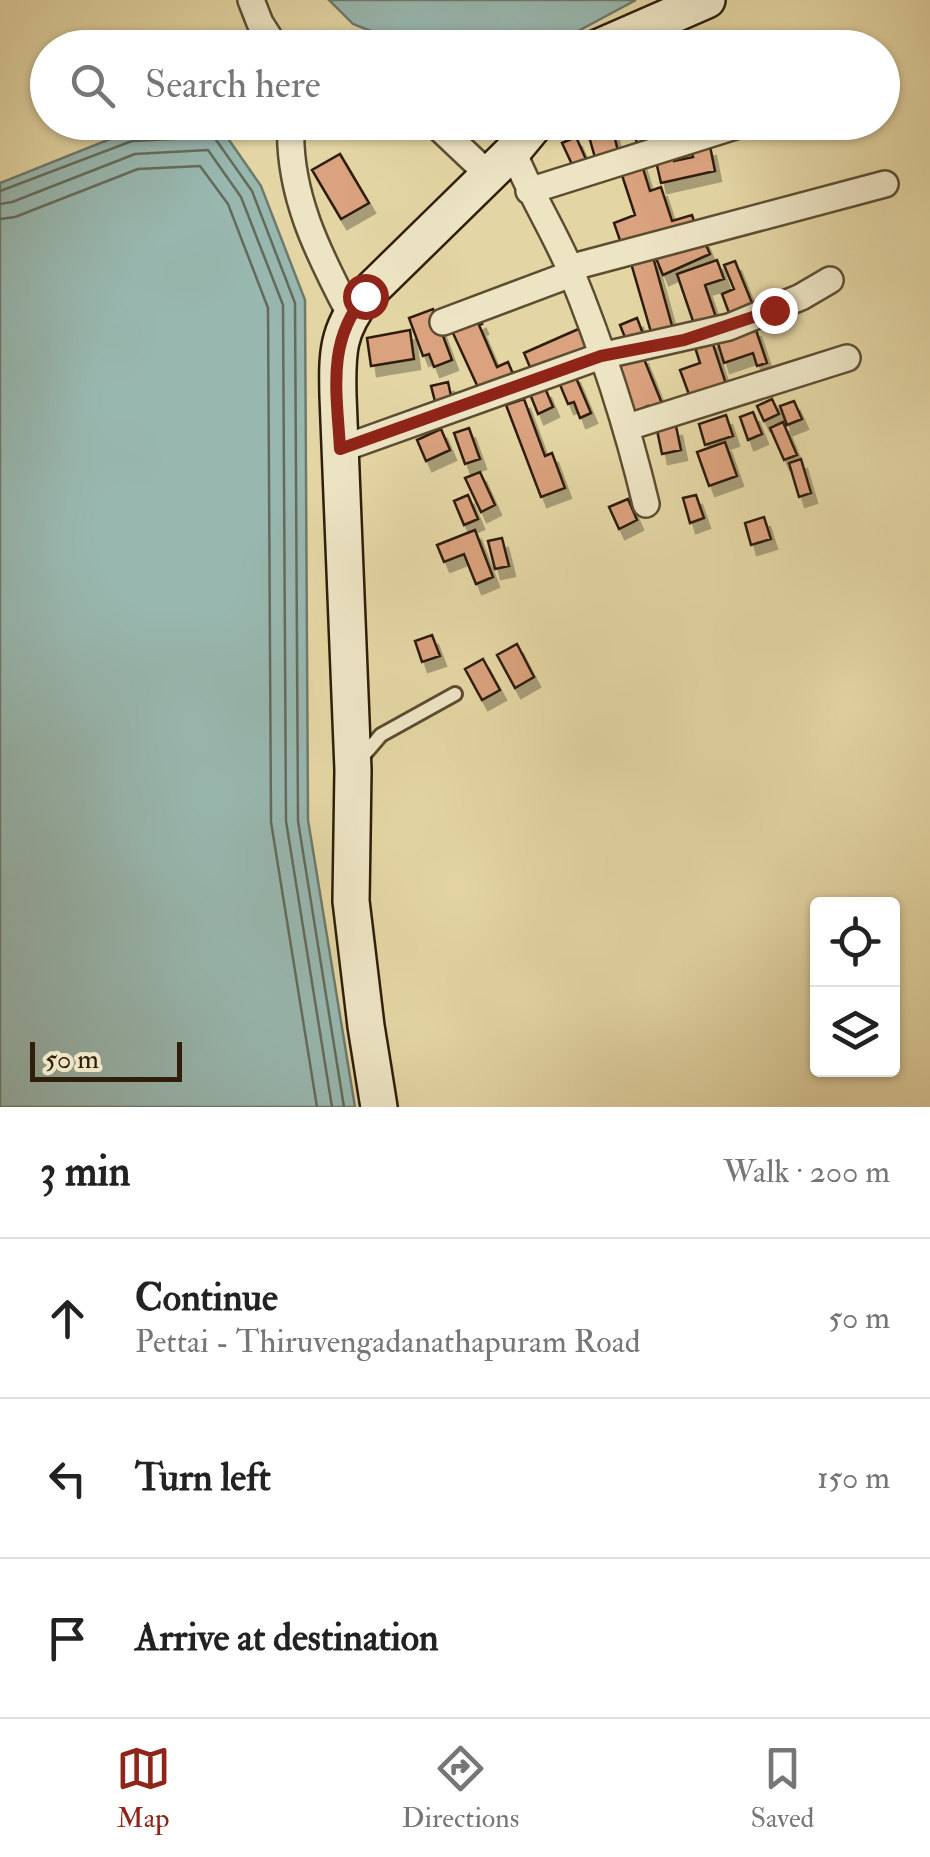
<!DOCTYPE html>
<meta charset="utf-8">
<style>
:root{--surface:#fff;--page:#f2f2f2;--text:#222;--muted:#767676;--line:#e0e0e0;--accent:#8f2418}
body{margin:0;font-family:"IM FELL Double Pica",serif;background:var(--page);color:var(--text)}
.controls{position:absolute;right:30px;bottom:30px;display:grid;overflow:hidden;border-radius:10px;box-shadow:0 2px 8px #0004}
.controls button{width:90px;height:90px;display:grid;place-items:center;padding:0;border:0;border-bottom:2px solid var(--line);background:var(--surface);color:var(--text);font:50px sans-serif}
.scale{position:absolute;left:30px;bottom:25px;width:152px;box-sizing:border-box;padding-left:10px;border:5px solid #2f1f0a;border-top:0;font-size:28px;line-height:35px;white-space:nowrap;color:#2f1f0a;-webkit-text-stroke:8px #ede4c4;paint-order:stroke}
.stop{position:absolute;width:30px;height:30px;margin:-22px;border:8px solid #8f2418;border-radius:50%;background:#fff}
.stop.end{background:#8f2418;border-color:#fff;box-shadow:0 2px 10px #0008}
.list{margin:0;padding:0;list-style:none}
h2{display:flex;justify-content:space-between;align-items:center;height:130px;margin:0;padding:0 40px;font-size:42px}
h2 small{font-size:32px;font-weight:400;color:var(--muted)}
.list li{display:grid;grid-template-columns:65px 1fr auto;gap:30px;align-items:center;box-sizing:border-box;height:160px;padding:0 40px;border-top:2px solid var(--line)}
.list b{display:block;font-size:38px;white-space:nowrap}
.list p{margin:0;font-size:32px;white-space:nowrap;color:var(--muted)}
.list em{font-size:32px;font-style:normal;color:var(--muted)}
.icon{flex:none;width:55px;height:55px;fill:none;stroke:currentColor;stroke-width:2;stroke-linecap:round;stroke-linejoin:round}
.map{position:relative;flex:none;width:930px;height:1107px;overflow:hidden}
.search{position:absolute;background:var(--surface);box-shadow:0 2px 8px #0004;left:30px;right:30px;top:30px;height:110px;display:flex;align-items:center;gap:25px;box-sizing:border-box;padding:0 35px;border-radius:55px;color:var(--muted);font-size:38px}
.sheet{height:610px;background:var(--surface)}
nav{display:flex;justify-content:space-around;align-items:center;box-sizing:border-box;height:140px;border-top:2px solid var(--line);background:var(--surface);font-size:28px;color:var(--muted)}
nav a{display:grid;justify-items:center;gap:5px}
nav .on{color:var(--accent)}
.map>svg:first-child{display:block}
</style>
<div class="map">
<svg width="930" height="1107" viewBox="0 0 930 1107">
<defs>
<filter id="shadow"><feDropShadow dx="6" dy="10" stdDeviation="0" flood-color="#0004"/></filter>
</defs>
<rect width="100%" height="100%" fill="#e4d6a4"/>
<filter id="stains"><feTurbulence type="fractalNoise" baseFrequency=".002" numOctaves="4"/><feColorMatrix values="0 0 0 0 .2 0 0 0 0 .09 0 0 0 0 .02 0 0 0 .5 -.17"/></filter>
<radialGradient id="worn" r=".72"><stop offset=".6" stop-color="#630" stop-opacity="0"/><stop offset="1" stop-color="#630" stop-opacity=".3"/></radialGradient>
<path fill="#98b7af" stroke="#6e7a6d" stroke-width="2.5" d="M 329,0 L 636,0 L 556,43 L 554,48 L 411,47 L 353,24 Z
M 220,127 L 261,186 L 305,300 L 308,820 L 355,1107 L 0,1107 L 0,183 L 130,131 Z"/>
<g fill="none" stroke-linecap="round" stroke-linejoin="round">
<path stroke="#646b5c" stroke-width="2.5" d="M 0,191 L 132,141 L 214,137 L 252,191 L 295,303 L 298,821 L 344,1107
M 0,204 L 12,202 L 135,154 L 208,150 L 241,197 L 283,305 L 286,821 L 332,1107
M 0,219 L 15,217 L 138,169 L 200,166 L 228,204 L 268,308 L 271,822 L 317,1107"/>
</g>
<path fill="#daa27e" stroke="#2f1f0a" stroke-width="2.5" filter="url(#shadow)" d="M 632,122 L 652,122 L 658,144 L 638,149 Z
M 612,127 L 619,155 L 596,161 L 588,133 Z
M 576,137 L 589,166 L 576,173 L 562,143 Z
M 710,146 L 715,171 L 661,183 L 655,157 L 672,153 L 674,161 L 693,157 L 691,150 Z
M 340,154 L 369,203 L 341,219 L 312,170 Z
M 640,159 L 650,191 L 661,187 L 672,221 L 692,215 L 696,227 L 623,249 L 614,223 L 635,215 L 619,166 Z
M 703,238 L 710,254 L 663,275 L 655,256 Z
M 653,257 L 674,333 L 653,339 L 631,263 Z
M 717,260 L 724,279 L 705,285 L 718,323 L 696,330 L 677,274 Z
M 735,261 L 752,303 L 729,313 L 722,294 L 734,289 L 724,265 Z
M 433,309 L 452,360 L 434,367 L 429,354 L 423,356 L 409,318 Z
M 637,318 L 645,339 L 628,345 L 620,325 Z
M 480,319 L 482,324 L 479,325 L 497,367 L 508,362 L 516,381 L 482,396 L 452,331 Z
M 583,327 L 592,349 L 532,372 L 524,353 Z
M 755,327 L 767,363 L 757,366 L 753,353 L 724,363 L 717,340 Z
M 410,330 L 414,359 L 371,366 L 367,338 Z
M 711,338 L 727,387 L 691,400 L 680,370 L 700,363 L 694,344 Z
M 642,354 L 663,406 L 650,411 L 648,406 L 632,413 L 612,366 Z
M 574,373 L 591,413 L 580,418 L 574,402 L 568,404 L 558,380 Z
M 448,382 L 453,405 L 437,409 L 431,386 Z
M 545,388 L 553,407 L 538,414 L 530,394 Z
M 524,399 L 545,456 L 552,453 L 565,488 L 541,497 L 506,405 Z
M 772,399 L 779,414 L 764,421 L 757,406 Z
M 794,401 L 802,419 L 787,425 L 780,406 Z
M 753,412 L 762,434 L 748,440 L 740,417 Z
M 726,415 L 733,436 L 705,445 L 699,424 Z
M 783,422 L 797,455 L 784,460 L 770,428 Z
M 676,426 L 681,450 L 662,454 L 657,430 Z
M 469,428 L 480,459 L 465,464 L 454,433 Z
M 441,429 L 450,450 L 426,461 L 417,440 Z
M 725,442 L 737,476 L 709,486 L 697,452 Z
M 801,459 L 811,493 L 799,497 L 789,463 Z
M 480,472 L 495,505 L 481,512 L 465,478 Z
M 468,495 L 478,519 L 464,525 L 454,501 Z
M 696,495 L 704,518 L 690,523 L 683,498 Z
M 628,499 L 637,520 L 619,529 L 609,507 Z
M 764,517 L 771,539 L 751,545 L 745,523 Z
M 475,530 L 493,577 L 476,584 L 464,554 L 444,562 L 437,545 Z
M 502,538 L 509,566 L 495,569 L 488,541 Z
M 432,635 L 440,656 L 422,662 L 415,641 Z
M 517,644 L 534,677 L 515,688 L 497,655 Z
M 483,659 L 500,690 L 482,700 L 465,669 Z"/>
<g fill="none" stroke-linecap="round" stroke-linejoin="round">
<g stroke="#5c4d30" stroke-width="18">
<path id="lane" d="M 363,756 L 381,735 L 455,694"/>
</g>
<g stroke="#5c4d30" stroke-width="30">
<path id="street" d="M 251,0 L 260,23 L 276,48
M 291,122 C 287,192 318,253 350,314
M 433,122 L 489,175
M 513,151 C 529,192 553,229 570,269 C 601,345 627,424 646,504
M 529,191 L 748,122
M 569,268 L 885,184
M 443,322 L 571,274
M 628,427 L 847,358
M 341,449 L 601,356 L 729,327 L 801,297 L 830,280"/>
</g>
<g stroke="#2f1f0a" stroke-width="40">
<path id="secondary" d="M 597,48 L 707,0
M 379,1107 L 366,1026 L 351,901 L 353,770 L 338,396 C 337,354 337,330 365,296 L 513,151 L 537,122"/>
</g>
<use href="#lane" stroke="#ede4c4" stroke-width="12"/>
<use href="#street" stroke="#ede4c4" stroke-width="25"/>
<use href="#secondary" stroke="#ede4c4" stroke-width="35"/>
</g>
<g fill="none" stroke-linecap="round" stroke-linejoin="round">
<path stroke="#8f2418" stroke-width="12" d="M 365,296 C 326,342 337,393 340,449 L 601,356 L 684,340 L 774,310"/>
</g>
<rect width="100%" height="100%" filter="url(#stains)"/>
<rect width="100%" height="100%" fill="url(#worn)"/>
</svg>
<div class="controls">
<button><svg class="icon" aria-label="locate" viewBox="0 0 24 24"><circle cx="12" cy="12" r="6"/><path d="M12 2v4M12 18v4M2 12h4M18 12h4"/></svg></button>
<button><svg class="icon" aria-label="layers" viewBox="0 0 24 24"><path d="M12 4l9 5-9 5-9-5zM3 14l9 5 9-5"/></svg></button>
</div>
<div class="scale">50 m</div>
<div class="stop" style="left:365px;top:296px"></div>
<div class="stop end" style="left:774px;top:310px"></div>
<div class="search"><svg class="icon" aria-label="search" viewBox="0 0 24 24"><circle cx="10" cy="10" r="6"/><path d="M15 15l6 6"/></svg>Search here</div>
</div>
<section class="sheet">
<h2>3 min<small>Walk · 200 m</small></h2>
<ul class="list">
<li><svg class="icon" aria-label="ahead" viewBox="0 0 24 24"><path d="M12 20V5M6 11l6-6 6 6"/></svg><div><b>Continue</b><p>Pettai - Thiruvengadanathapuram Road</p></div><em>50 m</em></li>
<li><svg class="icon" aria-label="left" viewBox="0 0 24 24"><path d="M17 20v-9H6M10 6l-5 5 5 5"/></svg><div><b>Turn left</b></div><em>150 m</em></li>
<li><svg class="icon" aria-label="arrive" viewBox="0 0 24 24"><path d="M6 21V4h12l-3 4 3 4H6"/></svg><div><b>Arrive at destination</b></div></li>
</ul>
</section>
<nav>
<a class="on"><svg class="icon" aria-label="map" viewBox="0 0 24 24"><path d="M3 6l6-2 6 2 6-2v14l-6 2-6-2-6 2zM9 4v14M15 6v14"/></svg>Map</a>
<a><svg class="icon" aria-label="directions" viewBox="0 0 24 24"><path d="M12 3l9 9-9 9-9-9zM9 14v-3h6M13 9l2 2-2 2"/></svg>Directions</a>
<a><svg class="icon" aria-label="saved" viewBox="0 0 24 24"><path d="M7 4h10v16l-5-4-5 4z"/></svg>Saved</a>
</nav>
